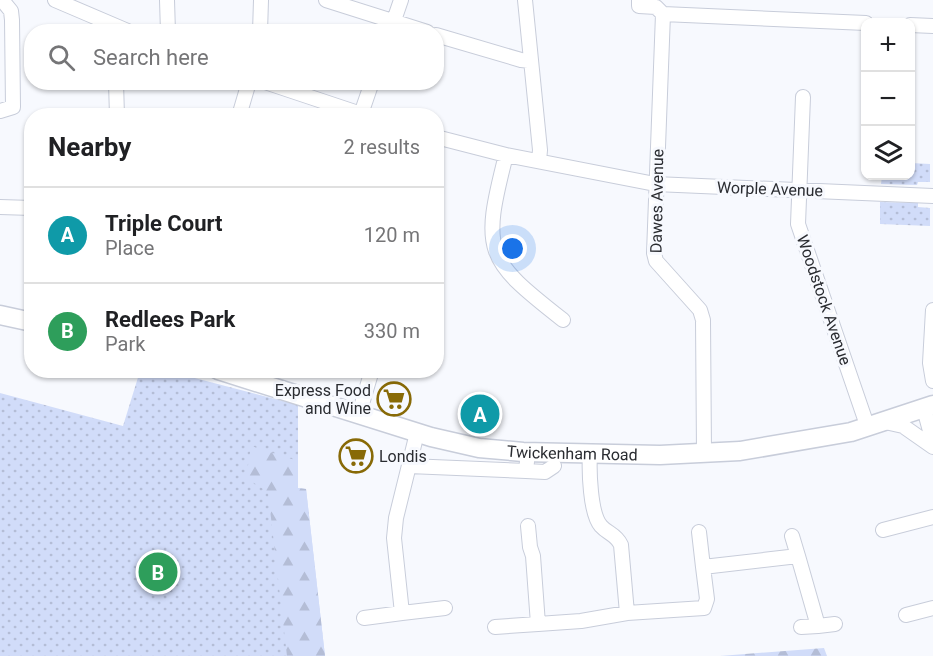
<!DOCTYPE html>
<meta charset="utf-8">
<style>
:root{--surface:#fff;--page:#f2f2f2;--text:#202124;--muted:#757577;--line:#e0e0e0;--accent:#7c3aed}
body{margin:0;font-family:Roboto,sans-serif;background:var(--page);color:var(--text)}
.controls{position:absolute;right:18px;top:18px;display:grid;overflow:hidden;border-radius:12px;box-shadow:0 2px 4px #0004}
.controls button{width:54px;height:54px;display:grid;place-items:center;padding:0;border:0;border-bottom:2px solid var(--line);background:var(--surface);color:var(--text);font:30px sans-serif}
.you{position:absolute;left:513px;top:249px;width:21px;height:21px;margin:-15px;border:4px solid #fff;border-radius:50%;background:#1a73e8;box-shadow:0 0 0 9px #1a73e833}
.badge{display:grid;place-items:center;width:39px;height:39px;border-radius:50%;background:var(--accent);color:#fff;font-size:20px;font-weight:700}
.pin{position:absolute;translate:-50% -50%;border:3px solid #fff;box-shadow:0 2px 6px #0006}
.list{margin:0;padding:0;list-style:none}
h2{display:flex;justify-content:space-between;align-items:center;height:78px;margin:0;padding:0 24px;font-size:26px}
h2 small{font-size:20px;font-weight:400;color:var(--muted)}
.list li{display:grid;grid-template-columns:39px 1fr auto;gap:18px;align-items:center;box-sizing:border-box;height:96px;padding:0 24px;border-top:2px solid var(--line)}
.list b{display:block;font-size:22px;white-space:nowrap}
.list p{margin:0;font-size:20px;white-space:nowrap;color:var(--muted)}
.list em{font-size:20px;font-style:normal;color:var(--muted)}
.icon{flex:none;width:33px;height:33px;fill:none;stroke:currentColor;stroke-width:2;stroke-linecap:round;stroke-linejoin:round}
.map{position:relative;flex:none;width:933px;height:656px;overflow:hidden}
.search{position:absolute;background:var(--surface);box-shadow:0 2px 4px #0004;left:24px;top:24px;width:420px;height:66px;display:flex;align-items:center;gap:15px;box-sizing:border-box;padding:0 21px;border-radius:24px;color:var(--muted);font-size:22px}
.panel{position:absolute;background:var(--surface);box-shadow:0 2px 4px #0004;left:24px;top:108px;width:420px;height:270px;border-radius:24px}
.map>svg:first-child{display:block}
</style>
<div class="map">
<svg width="933" height="656" viewBox="0 0 933 656">
<defs>
<pattern id="grass-dots" width="8" height="8" patternUnits="userSpaceOnUse" patternTransform="scale(1.5)"><rect width="8" height="8" fill="#d1dcf9"/><path d="M2 2h.1M6 6h.1" fill="none" stroke="#b4bdd6" stroke-width="1.8" stroke-linecap="round"/></pattern>
<pattern id="forest-firs" width="22" height="20" patternUnits="userSpaceOnUse" patternTransform="scale(1.5)"><rect width="22" height="20" fill="#d1dcf9"/><path d="M5 1l3.5 6h-7zM16 11l3.5 6h-7z" fill="#b4bdd6"/></pattern>
</defs>
<rect width="100%" height="100%" fill="#f7f9fe"/>
<path fill="url(#grass-dots)" d="M 911,163 L 930,164 L 930,182 L 918,182 L 917,185 L 881,184 L 882,176 L 910,176 Z
M 880,202 L 918,203 L 918,207 L 930,208 L 930,226 L 880,224 Z
M 164,370 L 298,405 L 298,488 L 306,489 L 325,656 L 0,656 L 0,393 L 123,426 L 140,371 Z"/>
<path fill="url(#forest-firs)" d="M 251,446 L 298,461 L 298,488 L 306,489 L 325,656 L 287,656 L 268,492 L 246,478 Z
M 824,648 L 827,656 L 720,656 Z"/>
<g fill="none" stroke-linecap="round" stroke-linejoin="round">
<g stroke="#c8cdda" stroke-width="16">
<path id="minor" d="M 55,0 L 130,32
M 167,0 L 168,32
M 326,0 L 427,32
M 525,0 L 540,150 L 539,161
M 639,0 L 639,6 L 656,7 L 663,14 L 654,253 L 656,261 L 700,310 L 703,320 L 704,453
M 663,14 L 866,23
M 910,25 L 933,26
M 260,32 L 261,0
M 390,32 L 401,0
M 436,35 L 521,60 L 531,61
M 116,82 L 117,116
M 265,82 L 367,116
M 803,97 L 798,224 L 868,428
M 0,111 L 13,107 L 12,20 L 11,11 L 2,0
M 361,114 L 372,82
M 239,116 L 249,82
M 436,137 L 506,155 L 655,184 L 933,196
M 506,155 C 481,252 485,259 563,320
M 0,207 L 32,208
M 933,310 L 930,363 L 933,381
M 924,409 L 933,442
M 359,414 L 372,370
M 885,422 L 903,426 L 933,447
M 409,466 L 526,471 L 528,452
M 526,471 L 545,472 L 554,466
M 528,526 L 530,547 L 533,556 L 538,624 L 581,621 L 627,613 L 621,545 C 616,534 608,534 601,526 C 590,514 589,470 590,454
M 883,530 L 933,517
M 699,532 L 703,567
M 798,556 L 818,626 L 801,627
M 402,613 L 445,608
M 627,613 L 704,608 L 707,599 L 703,567 L 798,556 L 792,536
M 906,615 L 933,608
M 364,618 L 402,613 L 394,538 L 396,518 L 417,433
M 818,626 L 835,624
M 495,627 L 538,624"/>
</g>
<g stroke="#c8cdda" stroke-width="21">
<g id="major">
<path d="M 0,315 L 32,322"/>
<path id="s1" d="M 218,370 L 431,437 L 479,448 L 523,452 L 660,455 L 740,451 L 851,432 L 933,405"/>
</g>
</g>
<use href="#minor" stroke="#fff" stroke-width="14"/>
<use href="#major" stroke="#fff" stroke-width="18"/>
</g>
<defs>
<g id="supermarket-ring" transform="scale(1.725)"><circle r="9.5" fill="#f7f9fe" stroke="#886a07" stroke-width="1.5"/><path d="M-6-5.5h2.5l.6 2H6L4.5 2H-2.5L-4.4-4H-6ZM-1.5 3.2a1.3 1.3 0 1 0 .1 0ZM3 3.2a1.3 1.3 0 1 0 .1 0Z" fill="#886a07"/></g>
</defs>
<g fill-rule="evenodd">
<use href="#supermarket-ring" x="394" y="399"/>
<use href="#supermarket-ring" x="356" y="456"/>
</g>
<g text-anchor="middle" dominant-baseline="central" stroke-width="6" stroke-linejoin="round" paint-order="stroke">
<g font-size="16" fill="#2a2c31" stroke="#f7f9fe">
<text transform="translate(770 189) rotate(2)">Worple Avenue</text>
<text transform="translate(657 201) rotate(-89)">Dawes Avenue</text>
<text transform="translate(824 300) rotate(71)">Woodstock Avenue</text>
<text stroke="none"><textPath href="#s1" startOffset="366">Twickenham Road</textPath></text>
</g>
<g font-size="16" fill="#2a2c31" stroke="#f7f9fe" text-anchor="end">
<text x="371" y="390">Express Food<tspan x="371" dy="18">and Wine</tspan></text>
<text x="379" y="456" text-anchor="start">Londis</text>
</g>
</g>
</svg>
<div class="controls">
<button>+</button>
<button>−</button>
<button><svg class="icon" aria-label="layers" viewBox="0 0 24 24"><path d="M12 4l9 5-9 5-9-5zM3 14l9 5 9-5"/></svg></button>
</div>
<div class="you"></div>
<div class="pin badge" style="left:480px;top:414px;background:#0f9aa8">A</div>
<div class="pin badge" style="left:158px;top:572px;background:#2e9e5b">B</div>
<div class="search"><svg class="icon" aria-label="search" viewBox="0 0 24 24"><circle cx="10" cy="10" r="6"/><path d="M15 15l6 6"/></svg>Search here</div>
<section class="panel">
<h2>Nearby<small>2 results</small></h2>
<ul class="list">
<li><span class="badge" style="background:#0f9aa8">A</span><div><b>Triple Court</b><p>Place</p></div><em>120 m</em></li>
<li><span class="badge" style="background:#2e9e5b">B</span><div><b>Redlees Park</b><p>Park</p></div><em>330 m</em></li>
</ul>
</section>
</div>
